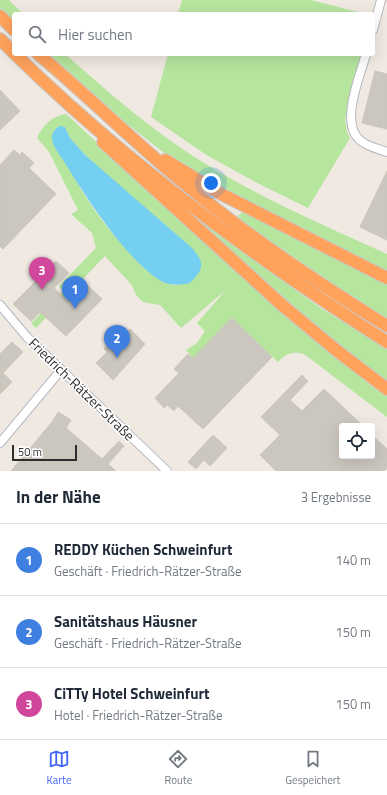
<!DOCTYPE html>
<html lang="de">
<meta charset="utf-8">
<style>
:root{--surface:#fff;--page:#f6f6f7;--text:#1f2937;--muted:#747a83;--line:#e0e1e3;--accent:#4264fb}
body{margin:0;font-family:"Titillium Web",sans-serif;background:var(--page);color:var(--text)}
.controls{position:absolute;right:12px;bottom:12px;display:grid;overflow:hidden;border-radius:4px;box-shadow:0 4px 16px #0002}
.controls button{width:36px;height:36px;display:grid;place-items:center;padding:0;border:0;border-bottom:1px solid var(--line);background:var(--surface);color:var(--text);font:20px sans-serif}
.scale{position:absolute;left:12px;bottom:10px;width:65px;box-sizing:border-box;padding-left:4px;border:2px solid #2e2e2e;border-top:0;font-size:11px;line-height:14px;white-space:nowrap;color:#2e2e2e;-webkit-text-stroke:3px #fff;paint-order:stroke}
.you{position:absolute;left:211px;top:183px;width:14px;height:14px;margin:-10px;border:3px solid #fff;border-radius:50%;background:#1a73e8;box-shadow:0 0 0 6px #1a73e833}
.badge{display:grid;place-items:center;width:26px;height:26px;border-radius:50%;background:var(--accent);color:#fff;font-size:13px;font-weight:700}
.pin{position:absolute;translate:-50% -33px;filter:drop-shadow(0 1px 2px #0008)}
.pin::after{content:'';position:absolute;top:21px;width:14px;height:12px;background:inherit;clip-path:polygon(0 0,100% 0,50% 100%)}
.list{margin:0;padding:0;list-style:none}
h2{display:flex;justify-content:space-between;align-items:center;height:52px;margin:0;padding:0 16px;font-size:17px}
h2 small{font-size:13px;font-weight:400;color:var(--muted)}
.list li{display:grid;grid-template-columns:26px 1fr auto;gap:12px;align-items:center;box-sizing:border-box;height:72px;padding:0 16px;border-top:1px solid var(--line)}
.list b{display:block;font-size:15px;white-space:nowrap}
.list p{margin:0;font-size:13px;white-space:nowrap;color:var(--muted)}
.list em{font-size:13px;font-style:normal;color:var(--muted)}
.icon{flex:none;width:22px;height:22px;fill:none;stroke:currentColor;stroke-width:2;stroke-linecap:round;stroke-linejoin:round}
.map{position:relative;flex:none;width:387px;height:471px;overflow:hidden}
.search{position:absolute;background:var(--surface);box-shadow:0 4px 16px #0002;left:12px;right:12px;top:12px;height:44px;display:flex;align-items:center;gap:10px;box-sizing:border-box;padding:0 14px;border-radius:4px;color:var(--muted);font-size:15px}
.sheet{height:268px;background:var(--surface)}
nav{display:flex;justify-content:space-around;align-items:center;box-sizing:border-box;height:56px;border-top:1px solid var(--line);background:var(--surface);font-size:11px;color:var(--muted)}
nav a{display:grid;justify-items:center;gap:2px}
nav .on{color:var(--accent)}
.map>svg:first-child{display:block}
</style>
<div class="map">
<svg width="387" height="471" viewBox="0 0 387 471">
<rect width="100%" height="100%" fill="#efe9e1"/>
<path fill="#b6e59e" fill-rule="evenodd" d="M 0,0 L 9,0 L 23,14 L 14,14 L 14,22 L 0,8 Z
M 182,0 L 311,0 L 365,14 L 178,14 Z
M 49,54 L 65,54 C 96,81 127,109 160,133 C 228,184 310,219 387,254 L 387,273 L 274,218 L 168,156 L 126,123 Z
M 168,54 L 362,54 L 345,119 L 347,132 L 350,138 L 308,208 L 261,185 L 208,156 L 151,117 Z
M 66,114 L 219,255 L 371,386 L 387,396 L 387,417 L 304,354 C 293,351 286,353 278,362 L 232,318 L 193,358 L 186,350 L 197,343 L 205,331 L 197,323 L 226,290 L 181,328 L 160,305 L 143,302 L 137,296 L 131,284 L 105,256 L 36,328 L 31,323 L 63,291 L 59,286 L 96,248 L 92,233 L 71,214 L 78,210 L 49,152 L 37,138 C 43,125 52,116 66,114 ZM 65,128 L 70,138 L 85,155 L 180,285 C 173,285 168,284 162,281 C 135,265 93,212 78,184 C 71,172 68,142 65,128 Z
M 241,213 L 246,213 L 387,283 L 387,318 L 338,287 L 243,223 L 238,216 Z
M 201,221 L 319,307 L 387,349 L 387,384 L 297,311 L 198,225 Z"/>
<path fill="#75cff0" d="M 59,126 L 65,127 L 70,138 L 85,155 L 192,248 C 205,263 204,269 190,283 C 181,285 172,286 163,282 C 129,264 85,196 65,163 C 61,156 51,145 52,136 C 53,131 56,129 59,126 Z"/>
<path fill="#cbc7bf" stroke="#cbc5ba" d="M 375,71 L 387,74 L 387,129 L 362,123 Z
M 0,90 L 20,111 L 0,130 Z
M 14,150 L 20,155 L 22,152 L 34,163 L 29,168 L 56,194 L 3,249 L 0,246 L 0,165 Z
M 387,171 L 387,240 L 360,227 Z
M 56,261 L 69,273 L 54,288 L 67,301 L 85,283 L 102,299 L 66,336 L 40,312 L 31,321 L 13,304 Z
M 232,318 L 272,357 L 203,429 L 178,406 L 174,411 L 167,405 L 164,408 L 155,398 L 179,373 L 174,369 L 188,354 L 193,358 Z
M 130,329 L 145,344 L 113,380 L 96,363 L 107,352 L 104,349 L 117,337 L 119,339 Z
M 12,342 L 23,352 L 3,373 L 12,382 L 0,394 L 0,354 Z
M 302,375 L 308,381 L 290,400 L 302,411 L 324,389 L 363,426 L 342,426 L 342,456 L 372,456 L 372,435 L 387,449 L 387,468 L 384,471 L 276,471 L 260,455 L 280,435 L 261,417 Z
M 58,412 L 71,420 L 66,428 L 102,459 L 119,441 L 124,446 L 108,464 L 116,471 L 11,471 L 52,422 Z
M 213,435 L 227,448 L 210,466 L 204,460 L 196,469 L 188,462 Z"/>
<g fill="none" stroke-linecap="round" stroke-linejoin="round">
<g stroke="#b4b7c1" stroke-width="10">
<path id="minor" d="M 373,30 L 381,0
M 366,54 C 360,77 337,128 364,143 C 370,147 379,149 387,152
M 0,305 L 27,337 L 167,471
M 0,443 L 61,370"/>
</g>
<g stroke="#c9c9c9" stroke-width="14">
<path id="highway" d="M 0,16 L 14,30
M 0,39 L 14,53
M 15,54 C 127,164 255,258 387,342
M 38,54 C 86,94 131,139 179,179 C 244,234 315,281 387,326
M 103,142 L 282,305 L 336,350 L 387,389
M 165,160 L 221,194 L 387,278"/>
</g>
<use href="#minor" stroke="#fff" stroke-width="8"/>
<use href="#highway" stroke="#ffa35c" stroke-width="12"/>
</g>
<g text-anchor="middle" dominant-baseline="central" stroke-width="3" stroke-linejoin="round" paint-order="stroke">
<g font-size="14" fill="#2e2e2e" stroke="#fff">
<text transform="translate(82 389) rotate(44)">Friedrich-Rätzer-Straße</text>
</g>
</g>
</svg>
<div class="controls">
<button><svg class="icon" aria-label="locate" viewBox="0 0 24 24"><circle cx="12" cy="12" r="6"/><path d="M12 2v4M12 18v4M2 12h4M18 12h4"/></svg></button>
</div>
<div class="scale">50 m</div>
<div class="you"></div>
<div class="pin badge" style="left:75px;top:309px;background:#3f7fe0">1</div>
<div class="pin badge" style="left:117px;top:358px;background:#3f7fe0">2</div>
<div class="pin badge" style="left:42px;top:290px;background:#d1479c">3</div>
<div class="search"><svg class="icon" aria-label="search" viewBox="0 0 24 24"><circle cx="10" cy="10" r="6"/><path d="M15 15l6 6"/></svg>Hier suchen</div>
</div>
<section class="sheet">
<h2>In der Nähe<small>3 Ergebnisse</small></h2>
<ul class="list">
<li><span class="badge" style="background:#3f7fe0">1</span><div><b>REDDY Küchen Schweinfurt</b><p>Geschäft · Friedrich-Rätzer-Straße</p></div><em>140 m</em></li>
<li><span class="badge" style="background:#3f7fe0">2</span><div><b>Sanitätshaus Häusner</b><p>Geschäft · Friedrich-Rätzer-Straße</p></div><em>150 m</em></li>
<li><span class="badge" style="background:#d1479c">3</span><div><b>CiTTy Hotel Schweinfurt</b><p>Hotel · Friedrich-Rätzer-Straße</p></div><em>150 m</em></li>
</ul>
</section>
<nav>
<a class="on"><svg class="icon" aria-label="map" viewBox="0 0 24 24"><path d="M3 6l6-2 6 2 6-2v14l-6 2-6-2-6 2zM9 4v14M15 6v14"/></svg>Karte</a>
<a><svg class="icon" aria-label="directions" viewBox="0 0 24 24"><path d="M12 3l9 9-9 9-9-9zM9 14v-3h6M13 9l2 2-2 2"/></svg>Route</a>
<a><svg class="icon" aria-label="saved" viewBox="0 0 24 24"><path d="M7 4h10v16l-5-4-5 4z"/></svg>Gespeichert</a>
</nav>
